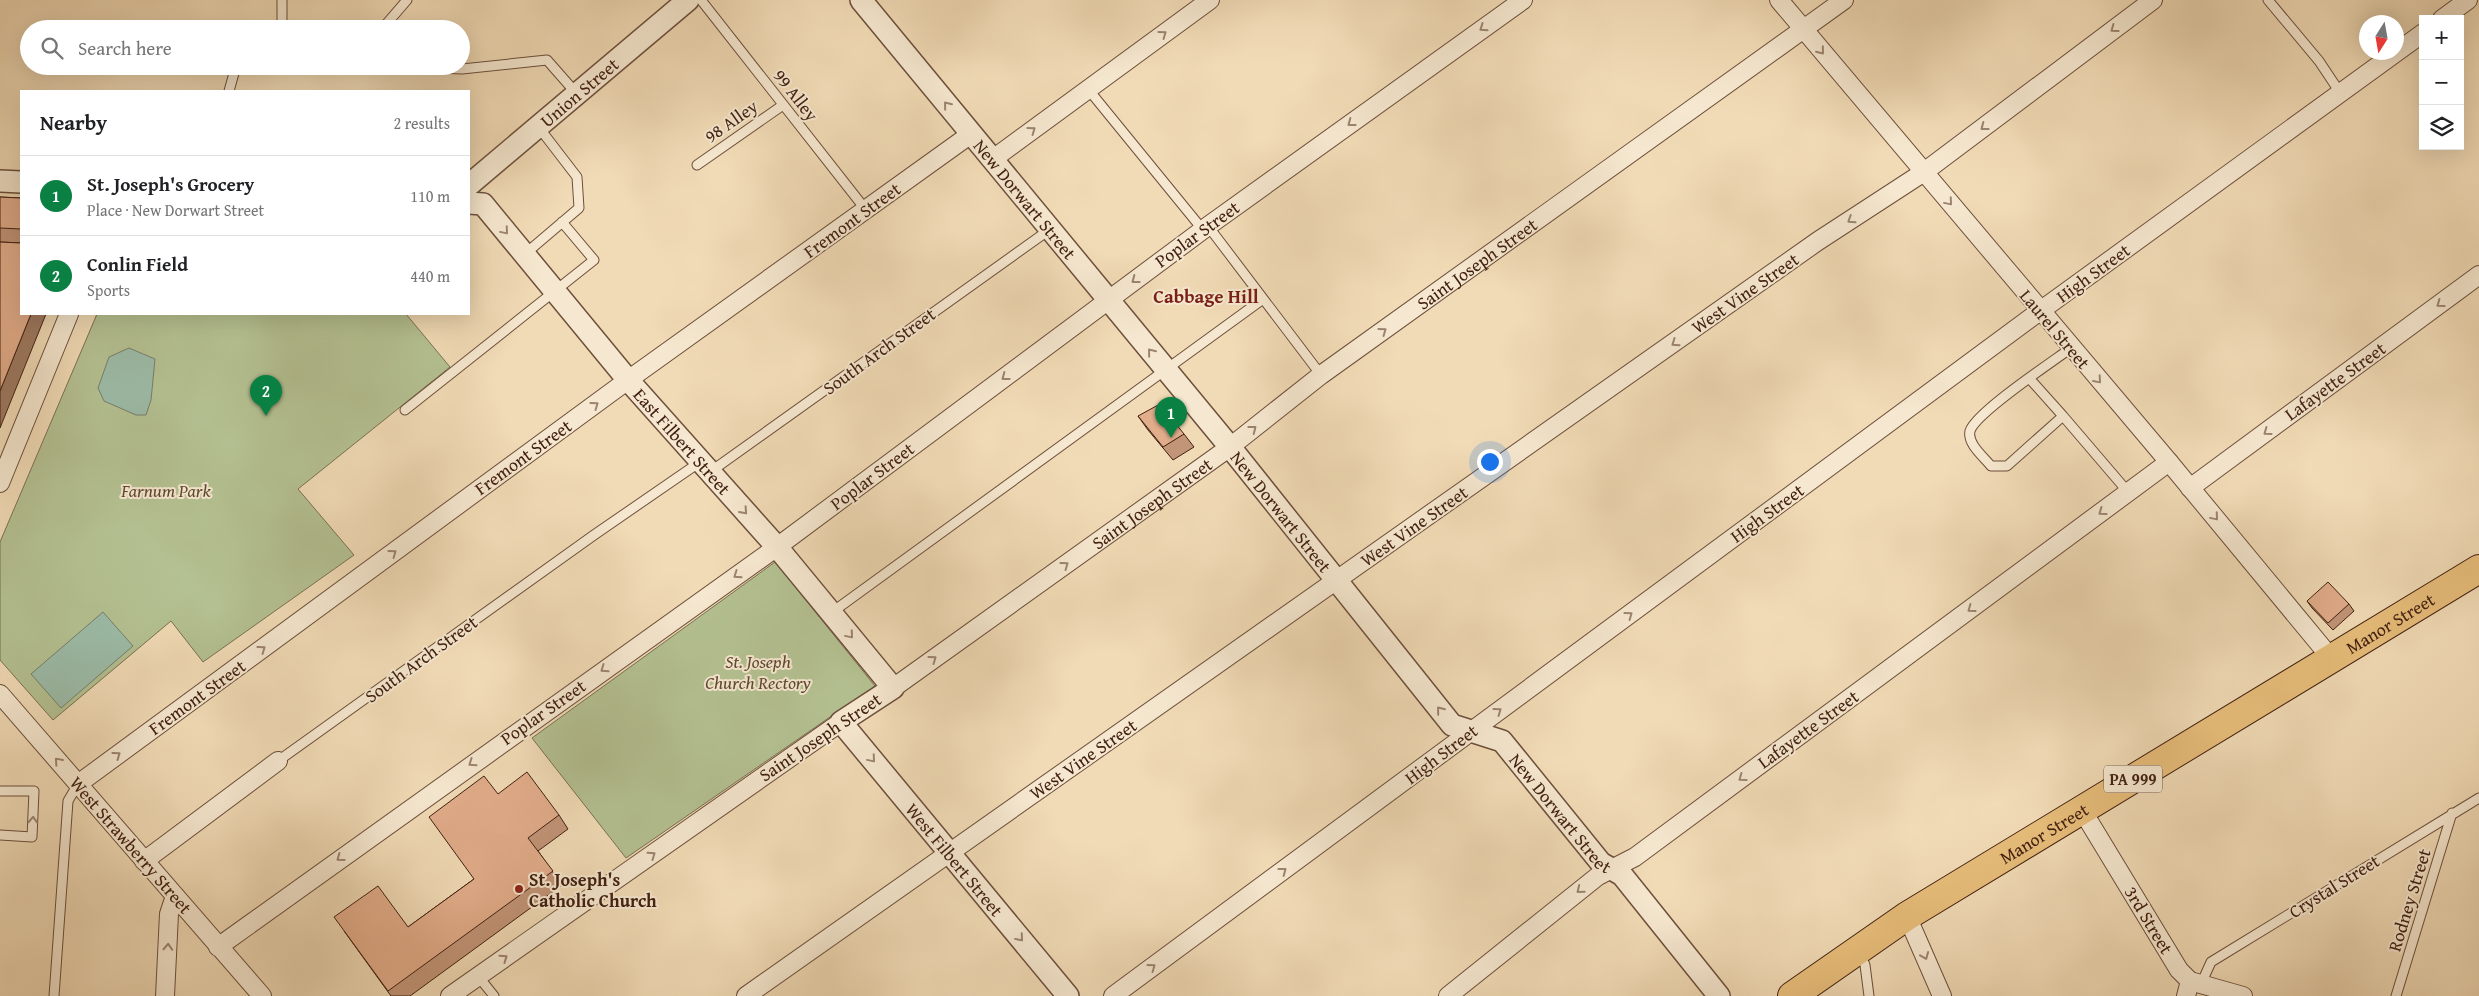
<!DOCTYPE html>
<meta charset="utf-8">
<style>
:root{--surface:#fff;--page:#f2f2f2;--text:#202124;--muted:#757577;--line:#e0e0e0;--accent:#0b8043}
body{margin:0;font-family:"Gentium Book Plus",serif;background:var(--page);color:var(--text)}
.controls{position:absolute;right:15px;top:15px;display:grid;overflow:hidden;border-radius:0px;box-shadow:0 5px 20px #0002}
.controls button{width:45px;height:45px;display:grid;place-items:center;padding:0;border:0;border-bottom:1px solid var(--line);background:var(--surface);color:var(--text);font:25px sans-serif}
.compass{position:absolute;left:2359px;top:15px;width:45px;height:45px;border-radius:50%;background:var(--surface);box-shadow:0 5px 20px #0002;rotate:191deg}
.you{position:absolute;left:1489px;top:461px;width:18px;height:18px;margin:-12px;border:4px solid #fff;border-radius:50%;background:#1a73e8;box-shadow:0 0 0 8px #1a73e833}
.badge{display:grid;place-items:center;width:32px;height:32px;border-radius:50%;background:var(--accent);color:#fff;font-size:16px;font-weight:700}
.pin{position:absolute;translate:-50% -41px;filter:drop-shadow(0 1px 2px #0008)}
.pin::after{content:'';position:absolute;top:26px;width:18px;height:15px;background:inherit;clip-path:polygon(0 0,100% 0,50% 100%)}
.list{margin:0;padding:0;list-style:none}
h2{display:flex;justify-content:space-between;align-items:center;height:65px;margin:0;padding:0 20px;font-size:21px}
h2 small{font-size:16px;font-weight:400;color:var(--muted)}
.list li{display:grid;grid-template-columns:32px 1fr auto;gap:15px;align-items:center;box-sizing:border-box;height:80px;padding:0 20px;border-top:1px solid var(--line)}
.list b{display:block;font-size:19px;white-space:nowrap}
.list p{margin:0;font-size:16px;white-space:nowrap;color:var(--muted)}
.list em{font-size:16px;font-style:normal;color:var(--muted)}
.icon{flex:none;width:28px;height:28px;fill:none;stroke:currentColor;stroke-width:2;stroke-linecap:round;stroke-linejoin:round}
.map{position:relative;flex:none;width:2479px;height:996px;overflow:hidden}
.search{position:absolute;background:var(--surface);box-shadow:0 5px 20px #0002;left:20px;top:20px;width:450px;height:55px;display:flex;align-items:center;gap:12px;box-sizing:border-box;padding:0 18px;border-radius:28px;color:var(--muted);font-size:19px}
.panel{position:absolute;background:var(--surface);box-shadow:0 5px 20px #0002;left:20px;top:90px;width:450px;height:225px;border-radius:0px}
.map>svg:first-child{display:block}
</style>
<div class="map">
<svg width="2479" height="996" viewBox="0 0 2479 996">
<rect width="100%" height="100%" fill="#f1dbb6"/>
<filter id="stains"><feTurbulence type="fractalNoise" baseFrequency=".004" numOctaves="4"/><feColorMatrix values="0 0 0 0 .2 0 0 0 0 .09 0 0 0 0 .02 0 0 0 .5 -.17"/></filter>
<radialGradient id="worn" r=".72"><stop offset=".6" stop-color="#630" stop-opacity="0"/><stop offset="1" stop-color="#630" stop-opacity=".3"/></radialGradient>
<path fill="#b4c192" stroke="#7a7052" d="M 97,314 L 406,314 L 450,367 L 298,489 L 354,555 L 203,662 L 171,621 L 53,720 L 0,660 L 0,542 Z
M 775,562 L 875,686 L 626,858 L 532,738 Z"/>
<path fill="#9cbca8" stroke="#787e6c" d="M 129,348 L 155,359 L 151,400 L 146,415 L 136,415 L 104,401 L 98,388 L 109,357 Z
M 103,612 L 133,646 L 61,708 L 31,674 Z"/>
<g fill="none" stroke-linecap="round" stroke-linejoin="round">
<g stroke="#6d4f3b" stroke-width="11">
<path id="service" d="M 701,0 L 866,210
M 2268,0 L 2319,61 L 2341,94
M 282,29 L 282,0
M 382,29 L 407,0
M 382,66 L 462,69 L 547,60 L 576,93
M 1088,89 L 1203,230
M 229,91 L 236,66
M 697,165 L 783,105
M 1208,226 L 1321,375
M 525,254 L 579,208 L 577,177 L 537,125
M 2029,378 L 2063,416 L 2007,466 L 1991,466 C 1984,457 1967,444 1970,431 C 1975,413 2052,362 2071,348
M 405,410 L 594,260 L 562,222
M 2063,416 L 2128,492
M 710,472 L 1049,230
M 831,613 L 1263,299
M 278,761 L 594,535 L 700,462
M 0,791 L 34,791 L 32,837 L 0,835
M 1859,951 L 1865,965 L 1869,996
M 478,976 L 494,996
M 2201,984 L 2211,962 L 2479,798
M 54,996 L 68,801 L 78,784
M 2396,996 L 2452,813"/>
</g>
<g stroke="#6d4f3b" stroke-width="20">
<g id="minor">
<path d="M 1779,0 L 2169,462 L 2331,658"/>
<path d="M 2442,19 L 2468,0"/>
<path d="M 993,159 L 1210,0"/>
<path d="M 0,483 L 69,314"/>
<path d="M 2190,488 L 2479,275"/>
<path id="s1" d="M 893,688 L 1230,447 L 1321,375 L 1844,0"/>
<path d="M 0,694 L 262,996"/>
<path d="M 78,784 L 628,380 L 971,134"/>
<path d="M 2082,810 L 2179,970 L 2190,981 L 2243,996"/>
<path d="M 144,861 L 278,761"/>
<path d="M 1907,916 L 1942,996"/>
<path d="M 218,947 L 777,547 L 1208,226 L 1523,0"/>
<path d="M 165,996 L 169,914 L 173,902 L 177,899"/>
<path d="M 450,996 L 841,722"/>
<path d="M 746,996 L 1818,241 L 1924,172 L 2153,0"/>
<path d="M 1113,996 L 2040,311 L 2423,33"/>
<path d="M 1448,996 L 1598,876 L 1635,857 L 2169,462"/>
<path d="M 2186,996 L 2190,981"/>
</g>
</g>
<g stroke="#6d4f3b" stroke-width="24">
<g id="tertiary">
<path id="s2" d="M 861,0 L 1230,447 L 1452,725 L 1502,741 L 1601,863 L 1622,875 L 1719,996"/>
<path d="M 0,181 L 21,182"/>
<path id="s3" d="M 469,185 L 688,0"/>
<path id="s4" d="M 469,203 L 483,204 L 628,380 L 777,547 L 893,688 L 841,722 L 1068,996"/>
</g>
</g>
<g stroke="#412012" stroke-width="30">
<g id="primary">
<path id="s5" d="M 1792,996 L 1907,916 L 2479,569"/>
</g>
</g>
<use href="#service" stroke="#f6e8d0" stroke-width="9"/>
<use href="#minor" stroke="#f6e8d0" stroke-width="18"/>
<use href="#tertiary" stroke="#f6e8d0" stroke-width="21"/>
<use href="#primary" stroke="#e8be7b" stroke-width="28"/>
</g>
<path fill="#c29578" stroke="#412012" d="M 0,197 L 21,198 L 21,243 L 0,242 Z
M 1138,416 L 1184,434 L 1194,447 L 1173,460 L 1148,430 Z
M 2307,601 L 2349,604 L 2354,611 L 2333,630 L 2312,608 Z
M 498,794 L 559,815 L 568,829 L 538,851 L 562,885 L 410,996 L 391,996 L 344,931 L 408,927 L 474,879 Z"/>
<path fill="#9e7961" stroke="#412012" d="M 31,314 L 46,314 L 0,428 L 0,391 Z"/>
<path fill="#e2ad8b" stroke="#412012" d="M 0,197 L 21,198 L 21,229 L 0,228 Z
M 0,242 L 21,243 L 21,314 L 31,314 L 0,391 Z
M 1160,404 L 1184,434 L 1163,447 L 1138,416 Z
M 2328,582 L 2349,604 L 2328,623 L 2307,601 Z
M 527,772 L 559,815 L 528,838 L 553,871 L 388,991 L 334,917 L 378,886 L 408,927 L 474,879 L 429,817 L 484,776 L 498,794 Z"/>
<defs><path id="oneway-chevron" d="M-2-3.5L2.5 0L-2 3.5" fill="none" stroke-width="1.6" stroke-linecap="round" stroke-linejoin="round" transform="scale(1.25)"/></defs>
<g stroke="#9c8471">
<use href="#oneway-chevron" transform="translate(1483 28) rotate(145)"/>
<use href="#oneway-chevron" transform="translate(2114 29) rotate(144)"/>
<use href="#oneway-chevron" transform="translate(1163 34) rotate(-36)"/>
<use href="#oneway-chevron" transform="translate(1821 51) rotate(51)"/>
<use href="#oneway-chevron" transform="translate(947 105) rotate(-129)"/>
<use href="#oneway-chevron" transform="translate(1351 123) rotate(143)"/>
<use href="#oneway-chevron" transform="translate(1984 127) rotate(143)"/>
<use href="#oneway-chevron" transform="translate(1032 130) rotate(-36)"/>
<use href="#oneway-chevron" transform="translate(1949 202) rotate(50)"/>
<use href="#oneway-chevron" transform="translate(1851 220) rotate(147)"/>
<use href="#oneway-chevron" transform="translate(505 231) rotate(50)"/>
<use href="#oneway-chevron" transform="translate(1135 280) rotate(143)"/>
<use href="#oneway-chevron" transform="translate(2440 304) rotate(144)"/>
<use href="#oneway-chevron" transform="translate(1383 331) rotate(-36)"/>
<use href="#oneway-chevron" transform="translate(1675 343) rotate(145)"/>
<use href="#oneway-chevron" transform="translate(1151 352) rotate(-129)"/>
<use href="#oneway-chevron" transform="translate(1005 377) rotate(143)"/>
<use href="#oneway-chevron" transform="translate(2098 380) rotate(49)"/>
<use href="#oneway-chevron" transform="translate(595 405) rotate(-36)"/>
<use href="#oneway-chevron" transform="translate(1253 429) rotate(-38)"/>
<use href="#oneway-chevron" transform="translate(2267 432) rotate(144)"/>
<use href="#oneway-chevron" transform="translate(744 511) rotate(48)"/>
<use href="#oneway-chevron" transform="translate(2102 512) rotate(144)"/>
<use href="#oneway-chevron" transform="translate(2215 517) rotate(50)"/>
<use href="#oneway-chevron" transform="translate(393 553) rotate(-36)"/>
<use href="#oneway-chevron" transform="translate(1065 565) rotate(-36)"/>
<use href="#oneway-chevron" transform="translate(737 575) rotate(145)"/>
<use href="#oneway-chevron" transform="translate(1971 609) rotate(144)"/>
<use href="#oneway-chevron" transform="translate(1629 615) rotate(-36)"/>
<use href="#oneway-chevron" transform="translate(850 635) rotate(50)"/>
<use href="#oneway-chevron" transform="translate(262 649) rotate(-36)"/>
<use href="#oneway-chevron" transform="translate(933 659) rotate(-36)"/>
<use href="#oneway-chevron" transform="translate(604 669) rotate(145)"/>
<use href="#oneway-chevron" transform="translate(1440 710) rotate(-129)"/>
<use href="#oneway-chevron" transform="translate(1498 711) rotate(-36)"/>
<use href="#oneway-chevron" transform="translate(117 755) rotate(-36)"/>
<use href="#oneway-chevron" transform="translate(872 759) rotate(50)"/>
<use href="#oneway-chevron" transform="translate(58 761) rotate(-131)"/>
<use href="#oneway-chevron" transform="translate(472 763) rotate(145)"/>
<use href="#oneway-chevron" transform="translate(1742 778) rotate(144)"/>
<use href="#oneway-chevron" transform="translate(33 820) rotate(-87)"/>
<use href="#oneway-chevron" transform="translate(652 855) rotate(-35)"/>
<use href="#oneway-chevron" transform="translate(340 858) rotate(144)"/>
<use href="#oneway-chevron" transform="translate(1283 871) rotate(-37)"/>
<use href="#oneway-chevron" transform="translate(1580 890) rotate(141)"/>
<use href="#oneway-chevron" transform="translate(1020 938) rotate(50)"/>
<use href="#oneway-chevron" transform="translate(168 947) rotate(-87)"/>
<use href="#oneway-chevron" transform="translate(1925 956) rotate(68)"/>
<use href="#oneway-chevron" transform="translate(504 958) rotate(-35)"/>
<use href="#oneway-chevron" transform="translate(1152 967) rotate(-36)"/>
</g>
<circle fill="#8f2418" stroke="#f6e8d0" stroke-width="2" cx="519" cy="889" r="5"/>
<g text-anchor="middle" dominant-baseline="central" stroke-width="4" stroke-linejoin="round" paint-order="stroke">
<rect fill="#f6e8d0" stroke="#775c4b" stroke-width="1" x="2104" y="765.5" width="58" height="27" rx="4"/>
<g font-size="16" font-weight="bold" fill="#412012">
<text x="2133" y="779">PA 999</text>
</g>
<g font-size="18" fill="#412012" stroke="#f6e8d0">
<text stroke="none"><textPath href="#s3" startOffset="144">Union Street</textPath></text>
<text transform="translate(796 95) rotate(52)">99 Alley</text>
<text transform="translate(731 121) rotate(-35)">98 Alley</text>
<text stroke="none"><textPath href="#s2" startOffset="258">New Dorwart Street</textPath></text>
<text transform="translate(852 220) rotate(-36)">Fremont Street</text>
<text transform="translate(1197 234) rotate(-36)">Poplar Street</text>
<text stroke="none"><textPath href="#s1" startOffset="722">Saint Joseph Street</textPath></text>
<text transform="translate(2093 273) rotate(-36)">High Street</text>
<text transform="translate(1745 293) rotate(-35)">West Vine Street</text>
<text transform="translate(2055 329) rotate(50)">Laurel Street</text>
<text transform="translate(879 351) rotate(-36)">South Arch Street</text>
<text transform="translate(2335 381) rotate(-36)">Lafayette Street</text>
<text stroke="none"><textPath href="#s4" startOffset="324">East Filbert Street</textPath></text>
<text transform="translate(523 457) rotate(-36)">Fremont Street</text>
<text transform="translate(872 476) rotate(-37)">Poplar Street</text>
<text stroke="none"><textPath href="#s1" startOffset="318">Saint Joseph Street</textPath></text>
<text stroke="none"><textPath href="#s2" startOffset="662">New Dorwart Street</textPath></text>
<text transform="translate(1767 513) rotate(-36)">High Street</text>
<text transform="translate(1414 526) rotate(-35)">West Vine Street</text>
<text stroke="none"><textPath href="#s5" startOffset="705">Manor Street</textPath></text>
<text transform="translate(421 659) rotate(-36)">South Arch Street</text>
<text transform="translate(197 697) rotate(-36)">Fremont Street</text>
<text transform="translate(543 712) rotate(-35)">Poplar Street</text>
<text transform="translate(1808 729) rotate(-36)">Lafayette Street</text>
<text transform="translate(820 737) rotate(-34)">Saint Joseph Street</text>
<text transform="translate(1441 754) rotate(-37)">High Street</text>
<text transform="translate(1083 759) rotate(-35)">West Vine Street</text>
<text stroke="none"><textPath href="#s2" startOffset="1081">New Dorwart Street</textPath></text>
<text stroke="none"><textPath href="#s5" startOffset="300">Manor Street</textPath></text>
<text transform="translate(131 845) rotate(49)">West Strawberry Street</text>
<text stroke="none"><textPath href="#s4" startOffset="889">West Filbert Street</textPath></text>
<text transform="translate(2334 886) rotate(-32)">Crystal Street</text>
<text transform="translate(2409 900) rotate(-73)">Rodney Street</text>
<text transform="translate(2149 920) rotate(59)">3rd Street</text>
</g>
<g font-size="18" font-style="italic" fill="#5e4832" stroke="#f6e8d0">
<text x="166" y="490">Farnum Park</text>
<text x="758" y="661">St. Joseph<tspan x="758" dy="21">Church Rectory</tspan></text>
</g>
<g font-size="18" font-weight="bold" fill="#412012" stroke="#f6e8d0" text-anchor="start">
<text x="529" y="879">St. Joseph's<tspan x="529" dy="21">Catholic Church</tspan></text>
</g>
<g font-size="19" font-weight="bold" fill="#7a1f14" stroke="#f6e8d0">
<text x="1206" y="296">Cabbage Hill</text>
</g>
</g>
<rect width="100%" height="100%" filter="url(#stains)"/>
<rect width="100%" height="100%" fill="url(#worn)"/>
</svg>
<div class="controls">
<button>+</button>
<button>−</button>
<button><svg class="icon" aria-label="layers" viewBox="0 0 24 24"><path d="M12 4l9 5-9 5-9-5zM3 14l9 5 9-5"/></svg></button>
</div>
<svg class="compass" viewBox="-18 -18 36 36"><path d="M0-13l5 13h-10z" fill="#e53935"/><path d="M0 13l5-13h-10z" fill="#757577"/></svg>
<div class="you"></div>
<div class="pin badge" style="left:1171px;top:438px">1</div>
<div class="pin badge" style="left:266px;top:416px">2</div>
<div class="search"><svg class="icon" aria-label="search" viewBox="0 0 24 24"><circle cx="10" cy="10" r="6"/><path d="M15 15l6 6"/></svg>Search here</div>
<section class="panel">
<h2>Nearby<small>2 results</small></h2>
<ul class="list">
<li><span class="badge">1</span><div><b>St. Joseph's Grocery</b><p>Place · New Dorwart Street</p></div><em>110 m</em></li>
<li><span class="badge">2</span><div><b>Conlin Field</b><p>Sports</p></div><em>440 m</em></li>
</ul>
</section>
</div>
